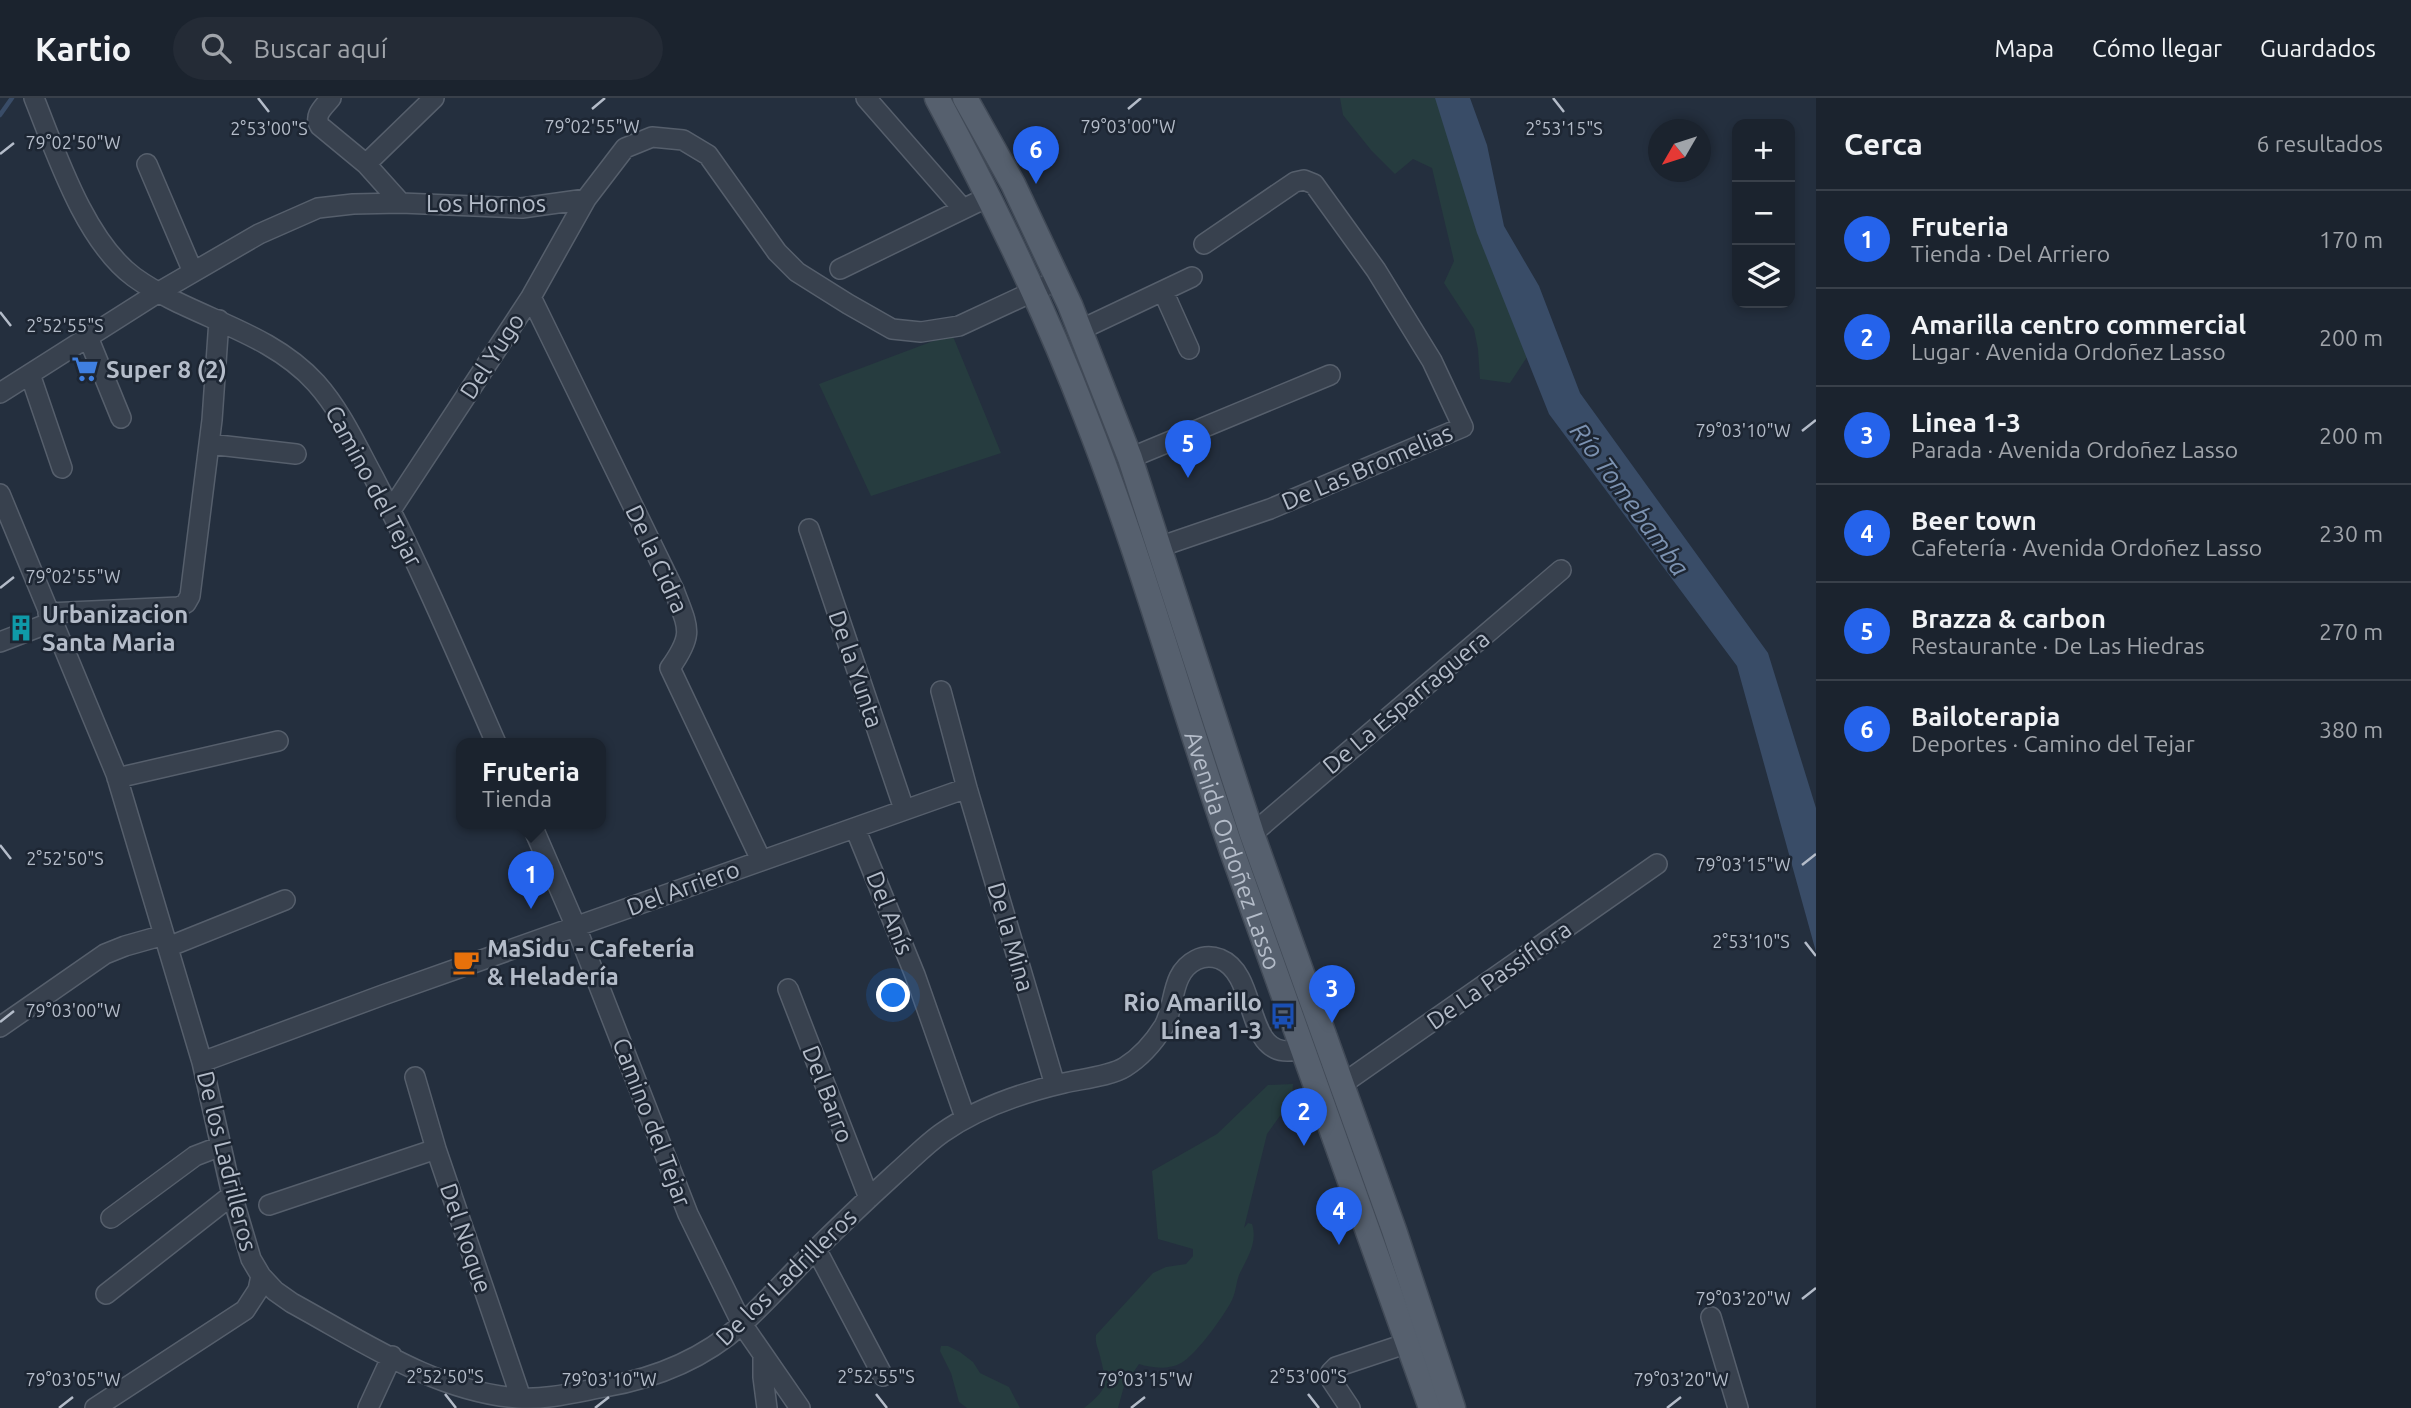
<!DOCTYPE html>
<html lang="es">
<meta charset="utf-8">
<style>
:root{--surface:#1b232e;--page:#242b36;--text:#f1f3f6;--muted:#a0a4aa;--line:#39404a;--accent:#2563eb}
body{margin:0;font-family:Ubuntu,sans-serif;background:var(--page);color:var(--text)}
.controls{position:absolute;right:21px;top:21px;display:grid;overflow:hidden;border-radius:14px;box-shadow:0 4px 10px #0003}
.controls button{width:63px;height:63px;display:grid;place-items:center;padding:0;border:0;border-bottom:2px solid var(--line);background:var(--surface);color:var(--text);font:35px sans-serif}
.compass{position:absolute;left:1648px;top:21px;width:63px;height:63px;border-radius:50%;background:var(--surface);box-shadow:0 4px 10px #0003;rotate:231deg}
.you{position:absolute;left:894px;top:898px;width:24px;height:24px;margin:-18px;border:5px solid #fff;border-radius:50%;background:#1a73e8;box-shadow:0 0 0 10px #1a73e833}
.badge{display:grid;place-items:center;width:46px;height:46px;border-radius:50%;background:var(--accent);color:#fff;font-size:23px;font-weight:700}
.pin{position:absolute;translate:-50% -58px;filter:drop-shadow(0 2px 4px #0008)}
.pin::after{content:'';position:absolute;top:37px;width:24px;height:21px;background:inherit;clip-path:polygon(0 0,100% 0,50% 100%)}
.popup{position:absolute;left:456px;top:640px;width:150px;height:91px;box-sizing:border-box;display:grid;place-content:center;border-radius:14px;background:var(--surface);filter:drop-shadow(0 2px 5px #0005);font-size:23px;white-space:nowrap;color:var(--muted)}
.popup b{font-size:26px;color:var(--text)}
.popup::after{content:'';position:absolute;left:50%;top:100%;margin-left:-14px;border:14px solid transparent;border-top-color:var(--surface)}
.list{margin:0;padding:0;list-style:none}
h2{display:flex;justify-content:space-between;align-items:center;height:91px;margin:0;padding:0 28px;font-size:30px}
h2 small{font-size:23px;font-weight:400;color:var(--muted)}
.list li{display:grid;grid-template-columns:46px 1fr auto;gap:21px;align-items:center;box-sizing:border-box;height:98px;padding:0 28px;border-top:2px solid var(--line)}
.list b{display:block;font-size:26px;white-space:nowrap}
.list p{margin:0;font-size:23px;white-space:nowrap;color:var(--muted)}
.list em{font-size:23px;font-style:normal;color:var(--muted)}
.icon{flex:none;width:38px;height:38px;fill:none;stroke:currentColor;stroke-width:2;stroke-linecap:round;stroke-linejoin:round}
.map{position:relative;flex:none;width:1816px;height:1310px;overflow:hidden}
header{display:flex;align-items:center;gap:42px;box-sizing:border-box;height:98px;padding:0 35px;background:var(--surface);border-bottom:2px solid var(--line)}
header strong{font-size:33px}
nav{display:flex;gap:38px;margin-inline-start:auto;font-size:24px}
.search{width:490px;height:63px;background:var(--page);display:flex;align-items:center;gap:18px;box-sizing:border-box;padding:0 24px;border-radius:38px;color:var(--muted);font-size:26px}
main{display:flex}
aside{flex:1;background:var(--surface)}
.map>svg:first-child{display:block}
</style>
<header>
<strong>Kartio</strong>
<div class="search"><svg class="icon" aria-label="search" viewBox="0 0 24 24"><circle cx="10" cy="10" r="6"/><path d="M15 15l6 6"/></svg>Buscar aquí</div>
<nav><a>Mapa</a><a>Cómo llegar</a><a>Guardados</a></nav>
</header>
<main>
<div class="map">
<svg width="1816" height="1310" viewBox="0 0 1816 1310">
<rect width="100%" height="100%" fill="#242f3e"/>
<path fill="#263c3f" d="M 1340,0 L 1442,0 L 1531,253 L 1510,285 L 1480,281 L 1478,251 L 1474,231 L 1444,185 L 1454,163 L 1432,70 L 1413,61 L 1395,76 L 1371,52 L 1343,17 Z
M 952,236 L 1001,355 L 871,398 L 819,286 Z
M 1293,986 L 1292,1001 L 1267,1036 L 1244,1130 L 1248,1125 L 1252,1126 C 1258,1145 1247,1160 1239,1177 C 1236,1185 1236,1194 1232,1202 C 1224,1218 1196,1257 1181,1265 C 1169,1272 1151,1270 1139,1266 L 1124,1288 L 1118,1310 L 1084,1310 C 1109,1290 1107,1287 1100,1258 C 1098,1249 1095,1246 1096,1237 L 1153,1175 L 1166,1169 L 1186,1166 L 1193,1158 L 1193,1151 L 1158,1141 L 1152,1073 L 1217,1036 L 1268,987 Z
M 941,1248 L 948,1248 L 960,1254 L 973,1264 L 980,1275 L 1009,1289 L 1020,1310 L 967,1310 L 959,1304 L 951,1275 L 940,1253 Z"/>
<path fill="#394c67" d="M 1435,0 L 1470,0 L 1487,47 L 1504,128 L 1539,188 L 1580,295 L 1768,555 L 1816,710 L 1816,854 L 1737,568 L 1549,316 L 1477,135 Z"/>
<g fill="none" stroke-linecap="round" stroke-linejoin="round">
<path stroke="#394c67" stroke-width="4.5" d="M 0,17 L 12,0"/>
<g stroke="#565f6c" stroke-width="22">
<path id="minor" d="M 34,0 C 56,55 85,143 134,179 C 191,220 267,231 316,285 C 341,313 356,347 374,380 C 419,466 457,556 496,645
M 331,0 C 324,9 313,17 320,28 L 366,66 L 401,105
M 866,0 L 963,111
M 147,66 L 193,174
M 366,66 L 434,0
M 840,171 L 990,98
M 1163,193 L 1189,251
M 531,199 L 674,492 C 688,530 695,535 670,570 L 761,762
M 1080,232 L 1192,179
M 88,239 L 121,320
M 30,276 L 62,370
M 0,295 L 159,194 L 259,136 L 318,110 L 353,106 L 401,105 L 522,110 L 586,101
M 209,346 L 296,356
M 1130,360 L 1330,277
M 0,396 L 116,676 L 202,964 L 232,1097 L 251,1161 L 261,1178 L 275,1193 L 292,1205 C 362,1243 436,1294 518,1300 C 547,1302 577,1294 605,1289 C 656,1280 703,1261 741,1227 C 763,1207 783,1185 803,1164 C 833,1134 863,1105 895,1076 C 910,1063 925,1047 942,1035 C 979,1009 1021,995 1064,985 C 1081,981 1111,978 1125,969 C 1141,959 1154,944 1164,928 C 1176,907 1170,875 1196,862 C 1204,858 1212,858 1220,861 C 1262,878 1241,971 1304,950
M 391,412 L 531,199 L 586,101 L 625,50 L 652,39 L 683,42 L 708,57 L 777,154 L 797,174 L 848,206 L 892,231 L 921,234 L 959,228 L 1058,182
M 809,431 L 904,711
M 1159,449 L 1270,411 L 1463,329 L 1432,263 L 1376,172 L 1314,86 L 1304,82 L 1295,84 L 1204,146
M 48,515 L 179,509 L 186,505 L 190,498 L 212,322 L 219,222
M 0,544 L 52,524
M 941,593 L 967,690 L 1055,987
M 117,680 L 278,643
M 531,725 L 576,829 L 688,1116 L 742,1226 L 800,1310
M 855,730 L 915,877 L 965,1019
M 1252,736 L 1561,472
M 168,849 L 285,802
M 788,891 L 869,1100
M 0,929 L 105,856 L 125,848 L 164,837
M 202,964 L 383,897 L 967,690
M 415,979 L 436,1051 L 521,1300
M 1341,987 L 1657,766
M 269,1107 L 436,1051
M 111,1120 L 195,1058 L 221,1048
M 816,1151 L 883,1278
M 106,1196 L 232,1097
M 1711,1219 L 1738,1310
M 763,1257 L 763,1279 L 767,1310
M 95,1310 L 245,1212 L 258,1192 L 261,1178
M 368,1310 L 392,1258
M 1350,1310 L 1332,1283 L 1331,1274 L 1336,1269 L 1408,1245"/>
</g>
<g stroke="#414a57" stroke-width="27">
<g id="major">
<path id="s1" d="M 937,0 C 993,104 1044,209 1086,319 C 1142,461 1182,609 1232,753 C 1298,939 1366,1124 1431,1310"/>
<path d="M 965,0 L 1013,86 L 1070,207 L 1130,360 L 1252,736 L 1394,1132 L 1453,1310"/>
</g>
</g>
<use href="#minor" stroke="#38414e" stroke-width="19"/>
<use href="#major" stroke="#56606e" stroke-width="24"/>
</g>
<path fill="none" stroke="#b4bcc9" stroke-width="2.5" d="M 258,0 L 269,14M 1553,0 L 1564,14M 592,11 L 605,0M 1128,11 L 1141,0M 0,56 L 14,45M 0,214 L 11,228M 1802,333 L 1816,322M 0,490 L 14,479M 0,747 L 11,761M 1802,767 L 1816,756M 1805,844 L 1816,858M 0,924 L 14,913M 1802,1201 L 1816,1190M 445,1296 L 456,1310M 876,1296 L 887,1310M 1308,1296 L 1319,1310M 59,1310 L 73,1299M 595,1310 L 609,1299M 1131,1310 L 1145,1299M 1667,1310 L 1681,1299"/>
<defs>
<g id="supermarket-bare" transform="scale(2.1)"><path d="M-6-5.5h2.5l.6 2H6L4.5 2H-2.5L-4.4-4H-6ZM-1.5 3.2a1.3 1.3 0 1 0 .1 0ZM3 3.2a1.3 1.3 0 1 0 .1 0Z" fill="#3f7fe0" stroke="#1d2633" stroke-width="2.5" paint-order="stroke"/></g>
<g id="building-bare" transform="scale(2.1)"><path d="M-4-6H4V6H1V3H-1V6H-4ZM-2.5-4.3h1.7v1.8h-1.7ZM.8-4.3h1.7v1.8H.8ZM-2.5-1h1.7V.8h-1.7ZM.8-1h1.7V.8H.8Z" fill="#0f9aa8" stroke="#1d2633" stroke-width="2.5" paint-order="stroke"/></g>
<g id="cafe-bare" transform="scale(2.1)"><path d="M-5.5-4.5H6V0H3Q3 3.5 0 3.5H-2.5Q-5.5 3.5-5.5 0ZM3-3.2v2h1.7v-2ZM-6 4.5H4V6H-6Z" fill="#e8710a" stroke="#1d2633" stroke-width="2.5" paint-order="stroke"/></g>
<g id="bus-bare" transform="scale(2.1)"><path d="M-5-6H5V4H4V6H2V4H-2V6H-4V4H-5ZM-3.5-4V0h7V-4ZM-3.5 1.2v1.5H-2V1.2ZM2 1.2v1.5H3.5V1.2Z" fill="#1a4fb4" stroke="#1d2633" stroke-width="2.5" paint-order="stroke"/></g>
</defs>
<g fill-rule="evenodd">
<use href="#supermarket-bare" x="85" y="271"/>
<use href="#building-bare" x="21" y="530"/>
<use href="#cafe-bare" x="466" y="864"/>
<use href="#bus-bare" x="1283" y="918"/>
</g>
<g text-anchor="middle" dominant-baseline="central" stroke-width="5" stroke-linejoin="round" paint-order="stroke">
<g font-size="24" fill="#b4bcc9" stroke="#1d2633">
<text x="486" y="105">Los Hornos</text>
<text transform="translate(492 258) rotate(-57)">Del Yugo</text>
<text transform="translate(1367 369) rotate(-23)">De Las Bromelias</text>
<text transform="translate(374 388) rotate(62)">Camino del Tejar</text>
<text transform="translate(657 461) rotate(65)">De la Cidra</text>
<text transform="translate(856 571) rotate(71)">De la Yunta</text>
<text transform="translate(1406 604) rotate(-40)">De La Esparraguera</text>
<text stroke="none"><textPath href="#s1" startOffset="810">Avenida Ordoñez Lasso</textPath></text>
<text transform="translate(683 790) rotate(-20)">Del Arriero</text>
<text transform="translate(890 815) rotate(68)">Del Anís</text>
<text transform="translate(1011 839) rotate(74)">De la Mina</text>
<text transform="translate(1499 877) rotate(-35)">De La Passiflora</text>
<text transform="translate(828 996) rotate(69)">Del Barro</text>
<text transform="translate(652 1024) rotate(69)">Camino del Tejar</text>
<text transform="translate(227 1063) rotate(76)">De los Ladrilleros</text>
<text transform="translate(466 1140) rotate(71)">Del Noque</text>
<text transform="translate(786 1179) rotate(-44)">De los Ladrilleros</text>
</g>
<g font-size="24" font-weight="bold" fill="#b4bcc9" stroke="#1d2633" text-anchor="start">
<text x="106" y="271">Super 8 (2)</text>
<text x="42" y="516">Urbanizacion<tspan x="42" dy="28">Santa Maria</tspan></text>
<text x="487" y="850">MaSidu - Cafetería<tspan x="487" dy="28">&amp; Heladería</tspan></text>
<text x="1262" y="904" text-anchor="end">Rio Amarillo<tspan x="1262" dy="28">Línea 1-3</tspan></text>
</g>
<g font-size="26" font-style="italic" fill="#7c92b1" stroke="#1d2633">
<text transform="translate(1630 401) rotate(54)">Río Tomebamba</text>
</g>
</g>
<g font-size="18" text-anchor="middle" fill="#b4bcc9" stroke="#1d2633" stroke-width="5" stroke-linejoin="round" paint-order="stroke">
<text x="592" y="35">79°02'55"W</text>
<text x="1128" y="35">79°03'00"W</text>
<text x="269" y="37">2°53'00"S</text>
<text x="1564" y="37">2°53'15"S</text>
<text x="73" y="51">79°02'50"W</text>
<text x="65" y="234">2°52'55"S</text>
<text x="1743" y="339">79°03'10"W</text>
<text x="73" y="485">79°02'55"W</text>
<text x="65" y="767">2°52'50"S</text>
<text x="1743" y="773">79°03'15"W</text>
<text x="1751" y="850">2°53'10"S</text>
<text x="73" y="919">79°03'00"W</text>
<text x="1743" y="1207">79°03'20"W</text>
<text x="445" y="1285">2°52'50"S</text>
<text x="876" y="1285">2°52'55"S</text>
<text x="1308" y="1285">2°53'00"S</text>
<text x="73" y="1288">79°03'05"W</text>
<text x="609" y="1288">79°03'10"W</text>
<text x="1145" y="1288">79°03'15"W</text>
<text x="1681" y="1288">79°03'20"W</text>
</g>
</svg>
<div class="controls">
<button>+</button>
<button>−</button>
<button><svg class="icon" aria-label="layers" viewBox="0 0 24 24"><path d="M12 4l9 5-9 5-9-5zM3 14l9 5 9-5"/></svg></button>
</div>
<svg class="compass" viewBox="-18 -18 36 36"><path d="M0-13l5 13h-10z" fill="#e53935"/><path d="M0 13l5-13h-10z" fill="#a0a4aa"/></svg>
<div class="you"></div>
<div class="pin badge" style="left:531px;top:811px">1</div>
<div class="popup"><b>Fruteria</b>Tienda</div>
<div class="pin badge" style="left:1304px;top:1048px">2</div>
<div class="pin badge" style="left:1332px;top:925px">3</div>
<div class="pin badge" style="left:1339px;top:1147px">4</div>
<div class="pin badge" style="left:1188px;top:380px">5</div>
<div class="pin badge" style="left:1036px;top:86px">6</div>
</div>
<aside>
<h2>Cerca<small>6 resultados</small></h2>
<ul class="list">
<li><span class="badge">1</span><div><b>Fruteria</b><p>Tienda · Del Arriero</p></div><em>170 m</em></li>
<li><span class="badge">2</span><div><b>Amarilla centro commercial</b><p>Lugar · Avenida Ordoñez Lasso</p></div><em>200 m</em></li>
<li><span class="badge">3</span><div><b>Linea 1-3</b><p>Parada · Avenida Ordoñez Lasso</p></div><em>200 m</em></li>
<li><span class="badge">4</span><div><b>Beer town</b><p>Cafetería · Avenida Ordoñez Lasso</p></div><em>230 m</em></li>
<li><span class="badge">5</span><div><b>Brazza &amp; carbon</b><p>Restaurante · De Las Hiedras</p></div><em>270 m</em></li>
<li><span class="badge">6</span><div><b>Bailoterapia</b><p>Deportes · Camino del Tejar</p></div><em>380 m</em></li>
</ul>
</aside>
</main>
